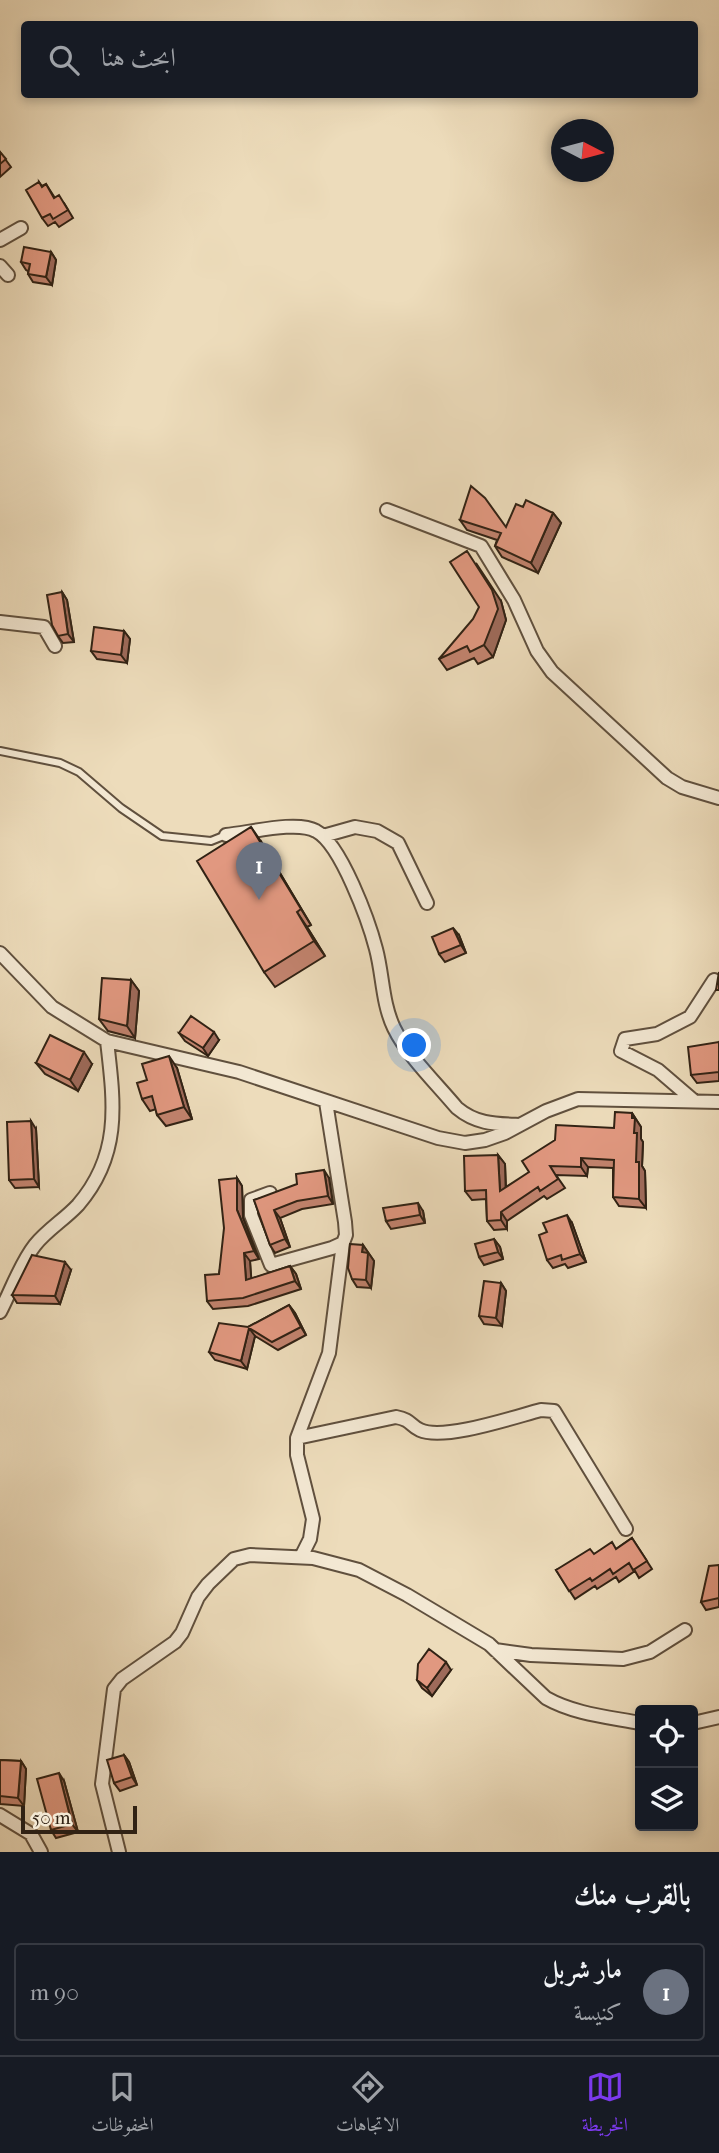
<!DOCTYPE html>
<html lang="ar">
<meta charset="utf-8">
<style>
:root{--surface:#171b24;--page:#242831;--text:#f1f3f6;--muted:#9ea1a6;--line:#363941;--accent:#7c3aed}
body{margin:0;font-family:"IM FELL French Canon",Amiri,serif;background:var(--page);color:var(--text);direction:rtl}
.controls{position:absolute;right:21px;bottom:21px;display:grid;overflow:hidden;border-radius:7px;box-shadow:0 4px 10px #0003}
.controls button{width:63px;height:63px;display:grid;place-items:center;padding:0;border:0;border-bottom:2px solid var(--line);background:var(--surface);color:var(--text);font:35px sans-serif}
.compass{position:absolute;left:551px;top:119px;width:63px;height:63px;border-radius:50%;background:var(--surface);box-shadow:0 4px 10px #0003;rotate:96deg}
.scale{position:absolute;left:21px;bottom:18px;width:116px;box-sizing:border-box;padding-left:7px;border:4px solid #312214;border-top:0;font-size:19px;line-height:24px;white-space:nowrap;color:#312214;-webkit-text-stroke:5px #f3e8d3;paint-order:stroke}
.you{position:absolute;left:415px;top:1046px;width:24px;height:24px;margin:-18px;border:5px solid #fff;border-radius:50%;background:#1a73e8;box-shadow:0 0 0 10px #1a73e833}
.badge{display:grid;place-items:center;width:46px;height:46px;border-radius:50%;background:var(--accent);color:#fff;font-size:23px;font-weight:700}
.pin{position:absolute;translate:-50% -58px;filter:drop-shadow(0 2px 4px #0008)}
.pin::after{content:'';position:absolute;top:37px;width:24px;height:21px;background:inherit;clip-path:polygon(0 0,100% 0,50% 100%)}
.list{margin:0;padding:0;list-style:none}
h2{display:flex;justify-content:space-between;align-items:center;height:91px;margin:0;padding:0 28px;font-size:30px}
h2 small{font-size:23px;font-weight:400;color:var(--muted)}
.list li{display:grid;grid-template-columns:46px 1fr auto;gap:21px;align-items:center;box-sizing:border-box;height:98px;margin:0 14px 14px;padding:0 14px;border:2px solid var(--line);border-radius:7px}
.list b{display:block;font-size:26px;white-space:nowrap}
.list p{margin:0;font-size:23px;white-space:nowrap;color:var(--muted)}
.list em{font-size:23px;font-style:normal;color:var(--muted)}
.icon{flex:none;width:38px;height:38px;fill:none;stroke:currentColor;stroke-width:2;stroke-linecap:round;stroke-linejoin:round}
.map{position:relative;flex:none;width:719px;height:1852px;overflow:hidden;direction:ltr}
.search{position:absolute;background:var(--surface);box-shadow:0 4px 10px #0003;left:21px;right:21px;top:21px;height:77px;display:flex;align-items:center;gap:18px;box-sizing:border-box;padding:0 24px;border-radius:7px;color:var(--muted);font-size:26px}
.sheet{height:203px;background:var(--surface)}
nav{display:flex;justify-content:space-around;align-items:center;box-sizing:border-box;height:98px;border-top:2px solid var(--line);background:var(--surface);font-size:19px;color:var(--muted)}
nav a{display:grid;justify-items:center;gap:4px}
nav .on{color:var(--accent)}
.map>svg:first-child{display:block}
</style>
<div class="map">
<svg width="719" height="1852" viewBox="0 0 719 1852">
<rect width="100%" height="100%" fill="#eddcbb"/>
<filter id="stains"><feTurbulence type="fractalNoise" baseFrequency=".00286" numOctaves="4"/><feColorMatrix values="0 0 0 0 .2 0 0 0 0 .09 0 0 0 0 .02 0 0 0 .5 -.17"/></filter>
<radialGradient id="worn" r=".72"><stop offset=".6" stop-color="#630" stop-opacity="0"/><stop offset="1" stop-color="#630" stop-opacity=".3"/></radialGradient>
<g fill="none" stroke-linecap="round" stroke-linejoin="round">
<g stroke="#60503e" stroke-width="10">
<path id="lane" d="M 0,751 L 60,763 L 79,772 L 121,808 L 162,836 L 211,841 L 226,835"/>
</g>
<g stroke="#60503e" stroke-width="16">
<path id="street" d="M 0,240 L 21,228
M 0,266 L 8,275
M 387,510 L 481,546 L 514,600 L 537,651 L 552,672 L 667,778 L 682,787 L 719,798
M 0,622 L 44,627 L 55,646
M 226,835 C 249,833 297,820 316,831 C 341,844 369,922 376,949 C 383,975 382,1003 394,1028 C 407,1055 437,1084 457,1108 C 476,1124 495,1124 519,1125
M 323,836 L 355,827 L 377,831 L 398,843 L 427,903
M 0,953 L 52,1007 L 107,1041 L 239,1072 L 438,1138 L 465,1143 L 485,1140 L 505,1133 L 546,1111 L 578,1099 L 719,1102
M 693,1100 L 658,1070 L 621,1051 L 625,1039 L 657,1034 L 690,1017 L 714,980
M 270,1193 L 251,1200 L 251,1215 L 271,1265 L 332,1248 L 343,1243 L 346,1235 L 345,1222 L 326,1102
M 0,1312 C 11,1291 20,1264 35,1245 C 47,1230 65,1219 78,1205 C 122,1154 114,1102 107,1041
M 297,1438 L 396,1417 C 412,1420 409,1425 420,1430 C 444,1441 514,1417 541,1410 L 554,1411 L 626,1529
M 301,1557 L 310,1539 L 313,1519 L 297,1455 L 297,1438 L 329,1353 L 343,1243
M 495,1650 L 531,1655 L 623,1659 L 650,1652 L 685,1630
M 693,1723 L 719,1717
M 0,1815 L 31,1834 L 41,1852
M 119,1852 L 102,1784 L 114,1689 L 122,1679 L 175,1642 L 182,1633 L 198,1597 L 208,1584 L 234,1559 L 250,1555 L 313,1558 L 359,1570 L 407,1595 L 489,1644 L 546,1698 C 574,1714 609,1717 640,1723"/>
</g>
<use href="#lane" stroke="#f3e8d3" stroke-width="6"/>
<use href="#street" stroke="#f3e8d3" stroke-width="12"/>
</g>
<path fill="#c2836e" stroke="#312214" stroke-width="2" d="M 0,152 L 11,167 L 0,177 Z
M 39,182 L 42,186 L 46,184 L 55,198 L 64,203 L 73,218 L 59,227 L 55,222 L 48,226 L 42,218 Z
M 51,252 L 56,260 L 52,285 L 33,282 L 28,274 L 28,271 L 26,270 L 21,262 Z
M 523,507 L 553,513 L 561,523 L 538,573 L 502,557 L 495,546 L 497,540 L 467,530 L 460,520 L 506,527 Z
M 62,592 L 67,600 L 74,642 L 63,643 L 58,636 Z
M 501,601 L 506,620 L 493,657 L 478,664 L 474,658 L 447,670 L 439,659 Z
M 124,631 L 130,639 L 127,663 L 97,659 L 91,651 Z
M 262,843 L 311,925 L 307,927 L 325,956 L 275,987 L 264,972 Z
M 459,935 L 466,953 L 445,962 L 439,954 Z
M 131,980 L 139,991 L 135,1038 L 108,1031 L 99,1019 Z
M 179,1033 L 219,1040 L 208,1056 L 185,1041 Z
M 719,1042 L 719,1081 L 697,1083 L 691,1075 Z
M 36,1063 L 92,1064 L 78,1091 L 45,1074 Z
M 177,1068 L 192,1119 L 166,1126 L 157,1115 L 156,1109 L 150,1111 L 142,1099 L 147,1080 Z
M 632,1113 L 641,1127 L 641,1139 L 643,1142 L 642,1166 L 645,1171 L 646,1208 L 619,1206 L 613,1197 L 613,1168 L 588,1167 L 587,1176 L 556,1175 L 565,1188 L 547,1199 L 544,1196 L 507,1221 L 507,1229 L 494,1230 L 487,1221 L 486,1199 L 472,1200 L 465,1191 L 498,1155 L 505,1164 L 506,1187 L 614,1128 Z
M 36,1129 L 39,1187 L 15,1188 L 9,1180 Z
M 237,1178 L 242,1186 L 243,1218 L 259,1259 L 250,1261 L 251,1279 L 290,1266 L 296,1274 L 301,1289 L 248,1306 L 213,1309 L 207,1301 L 219,1274 Z
M 329,1178 L 333,1204 L 302,1209 L 280,1218 L 290,1247 L 275,1253 L 270,1245 L 254,1200 Z
M 423,1211 L 425,1223 L 391,1229 L 386,1221 Z
M 572,1223 L 586,1262 L 568,1268 L 565,1264 L 553,1268 L 547,1260 Z
M 494,1239 L 500,1247 L 503,1259 L 484,1265 L 479,1257 Z
M 363,1245 L 374,1261 L 371,1288 L 357,1287 L 352,1279 Z
M 71,1270 L 60,1304 L 17,1303 L 12,1295 Z
M 501,1283 L 506,1291 L 502,1326 L 484,1324 L 479,1316 Z
M 289,1305 L 295,1313 L 306,1335 L 278,1350 L 255,1336 L 247,1369 L 215,1360 L 209,1352 L 248,1327 Z
M 632,1538 L 652,1569 L 639,1578 L 635,1571 L 619,1582 L 616,1577 L 597,1589 L 595,1586 L 575,1599 L 556,1570 L 594,1554 L 616,1549 Z
M 719,1565 L 719,1607 L 706,1610 L 701,1602 Z
M 451,1670 L 432,1696 L 422,1688 L 417,1680 Z
M 124,1755 L 129,1762 L 137,1785 L 120,1791 L 114,1783 Z
M 0,1760 L 21,1761 L 26,1769 L 24,1806 L 0,1804 Z
M 64,1781 L 78,1832 L 56,1838 L 51,1830 Z"/>
<path fill="#9e6a5a" stroke="#312214" stroke-width="2" d="M 51,252 L 56,260 L 52,285 L 46,277 Z
M 553,513 L 561,523 L 538,573 L 531,563 Z
M 476,563 L 501,601 L 506,620 L 493,657 L 484,645 Z
M 62,592 L 67,600 L 74,642 L 68,634 Z
M 124,631 L 130,639 L 127,663 L 121,655 Z
M 251,827 L 262,843 L 311,925 L 301,909 Z
M 297,912 L 307,927 L 325,956 L 314,941 Z
M 453,928 L 459,935 L 466,953 L 461,945 Z
M 131,980 L 139,991 L 135,1038 L 127,1026 Z
M 214,1032 L 219,1040 L 208,1056 L 203,1048 Z
M 84,1052 L 92,1064 L 78,1091 L 70,1080 Z
M 169,1056 L 177,1068 L 192,1119 L 184,1107 Z
M 632,1113 L 641,1127 L 641,1139 L 643,1142 L 642,1166 L 645,1171 L 646,1208 L 639,1199 Z
M 31,1121 L 36,1129 L 39,1187 L 34,1179 Z
M 498,1155 L 505,1164 L 506,1200 L 500,1191 Z
M 581,1158 L 588,1167 L 587,1176 L 581,1167 Z
M 324,1170 L 329,1178 L 333,1204 L 328,1196 Z
M 237,1178 L 242,1186 L 243,1218 L 259,1259 L 254,1251 L 237,1210 Z
M 418,1203 L 423,1211 L 425,1223 L 420,1215 Z
M 274,1210 L 280,1218 L 290,1247 L 285,1239 Z
M 501,1212 L 507,1221 L 507,1229 L 501,1220 Z
M 567,1215 L 572,1223 L 586,1262 L 580,1254 Z
M 494,1239 L 500,1247 L 503,1259 L 498,1252 Z
M 363,1245 L 374,1261 L 371,1288 L 366,1280 L 362,1252 Z
M 244,1253 L 250,1261 L 252,1288 L 246,1280 Z
M 65,1262 L 71,1270 L 60,1304 L 55,1296 Z
M 290,1266 L 296,1274 L 301,1289 L 295,1281 Z
M 501,1283 L 506,1291 L 502,1326 L 496,1318 Z
M 289,1305 L 295,1313 L 306,1335 L 301,1327 Z
M 249,1328 L 255,1336 L 247,1369 L 241,1361 Z
M 446,1662 L 451,1670 L 432,1696 L 427,1688 Z
M 124,1755 L 129,1762 L 137,1785 L 132,1777 Z
M 21,1761 L 26,1769 L 24,1806 L 18,1798 Z
M 59,1773 L 64,1781 L 78,1832 L 72,1824 Z"/>
<path fill="#e19880" stroke="#312214" stroke-width="2" d="M 0,152 L 6,159 L 0,164 Z
M 39,182 L 42,187 L 46,184 L 54,198 L 59,195 L 68,210 L 53,219 L 50,214 L 42,218 L 26,190 Z
M 24,247 L 51,252 L 46,277 L 28,274 L 30,264 L 21,262 Z
M 471,486 L 485,498 L 506,527 L 516,504 L 523,507 L 526,500 L 553,513 L 531,563 L 495,546 L 501,533 L 460,520 Z
M 467,551 L 492,590 L 498,609 L 484,645 L 470,652 L 467,646 L 439,659 L 473,619 L 479,607 L 450,562 Z
M 62,592 L 68,634 L 58,636 L 52,625 L 47,595 Z
M 94,627 L 124,631 L 121,655 L 91,651 Z
M 251,827 L 301,909 L 297,912 L 314,941 L 264,972 L 197,861 Z
M 453,928 L 461,945 L 439,954 L 432,937 Z
M 719,972 L 719,990 L 716,990 Z
M 102,978 L 131,980 L 127,1026 L 99,1019 Z
M 191,1016 L 214,1032 L 203,1048 L 179,1033 Z
M 50,1035 L 84,1052 L 70,1080 L 36,1063 Z
M 719,1042 L 719,1072 L 691,1075 L 688,1047 Z
M 169,1056 L 184,1107 L 157,1115 L 152,1096 L 142,1099 L 137,1083 L 147,1080 L 142,1064 Z
M 615,1112 L 632,1113 L 632,1118 L 635,1118 L 634,1133 L 637,1133 L 636,1162 L 639,1162 L 639,1199 L 613,1197 L 614,1160 L 581,1158 L 581,1167 L 550,1166 L 558,1179 L 540,1191 L 538,1187 L 501,1212 L 501,1220 L 487,1221 L 486,1190 L 465,1191 L 464,1156 L 498,1155 L 500,1191 L 529,1172 L 522,1161 L 555,1140 L 556,1125 L 614,1128 Z
M 31,1121 L 34,1179 L 9,1180 L 7,1122 Z
M 324,1170 L 328,1196 L 297,1201 L 274,1210 L 285,1239 L 270,1245 L 254,1200 L 297,1184 L 296,1174 Z
M 237,1178 L 237,1210 L 254,1251 L 244,1253 L 246,1280 L 290,1266 L 295,1281 L 243,1298 L 207,1301 L 205,1275 L 219,1274 L 224,1228 L 219,1180 Z
M 418,1203 L 420,1215 L 386,1221 L 383,1208 Z
M 567,1215 L 580,1254 L 562,1260 L 561,1255 L 547,1260 L 539,1235 L 547,1232 L 543,1223 Z
M 494,1239 L 498,1252 L 479,1257 L 475,1244 Z
M 350,1244 L 363,1245 L 362,1252 L 368,1253 L 366,1280 L 352,1279 L 348,1268 Z
M 32,1255 L 65,1262 L 55,1296 L 12,1295 Z
M 484,1281 L 501,1283 L 496,1318 L 479,1316 Z
M 289,1305 L 301,1327 L 272,1342 L 249,1328 L 241,1361 L 209,1352 L 219,1323 L 248,1327 Z
M 632,1538 L 647,1561 L 633,1570 L 629,1563 L 613,1574 L 610,1569 L 592,1581 L 590,1578 L 569,1591 L 556,1570 L 590,1549 L 594,1554 L 612,1542 L 616,1549 Z
M 719,1565 L 719,1598 L 701,1602 L 709,1566 Z
M 429,1649 L 446,1662 L 427,1688 L 417,1680 L 418,1664 Z
M 124,1755 L 132,1777 L 114,1783 L 107,1760 Z
M 0,1760 L 21,1761 L 18,1798 L 0,1796 Z
M 59,1773 L 72,1824 L 51,1830 L 37,1779 Z"/>
<rect width="100%" height="100%" filter="url(#stains)"/>
<rect width="100%" height="100%" fill="url(#worn)"/>
</svg>
<div class="controls">
<button><svg class="icon" aria-label="locate" viewBox="0 0 24 24"><circle cx="12" cy="12" r="6"/><path d="M12 2v4M12 18v4M2 12h4M18 12h4"/></svg></button>
<button><svg class="icon" aria-label="layers" viewBox="0 0 24 24"><path d="M12 4l9 5-9 5-9-5zM3 14l9 5 9-5"/></svg></button>
</div>
<svg class="compass" viewBox="-18 -18 36 36"><path d="M0-13l5 13h-10z" fill="#e53935"/><path d="M0 13l5-13h-10z" fill="#9ea1a6"/></svg>
<div class="scale">50 m</div>
<div class="you"></div>
<div class="pin badge" style="left:259px;top:900px;background:#6b7280">1</div>
<div class="search"><svg class="icon" aria-label="search" viewBox="0 0 24 24"><circle cx="10" cy="10" r="6"/><path d="M15 15l6 6"/></svg>ابحث هنا</div>
</div>
<section class="sheet">
<h2>بالقرب منك<small></small></h2>
<ul class="list">
<li><span class="badge" style="background:#6b7280">1</span><div><b>مار شربل</b><p>كنيسة</p></div><em>90 m</em></li>
</ul>
</section>
<nav>
<a class="on"><svg class="icon" aria-label="map" viewBox="0 0 24 24"><path d="M3 6l6-2 6 2 6-2v14l-6 2-6-2-6 2zM9 4v14M15 6v14"/></svg>الخريطة</a>
<a><svg class="icon" aria-label="directions" viewBox="0 0 24 24"><path d="M12 3l9 9-9 9-9-9zM9 14v-3h6M13 9l2 2-2 2"/></svg>الاتجاهات</a>
<a><svg class="icon" aria-label="saved" viewBox="0 0 24 24"><path d="M7 4h10v16l-5-4-5 4z"/></svg>المحفوظات</a>
</nav>
